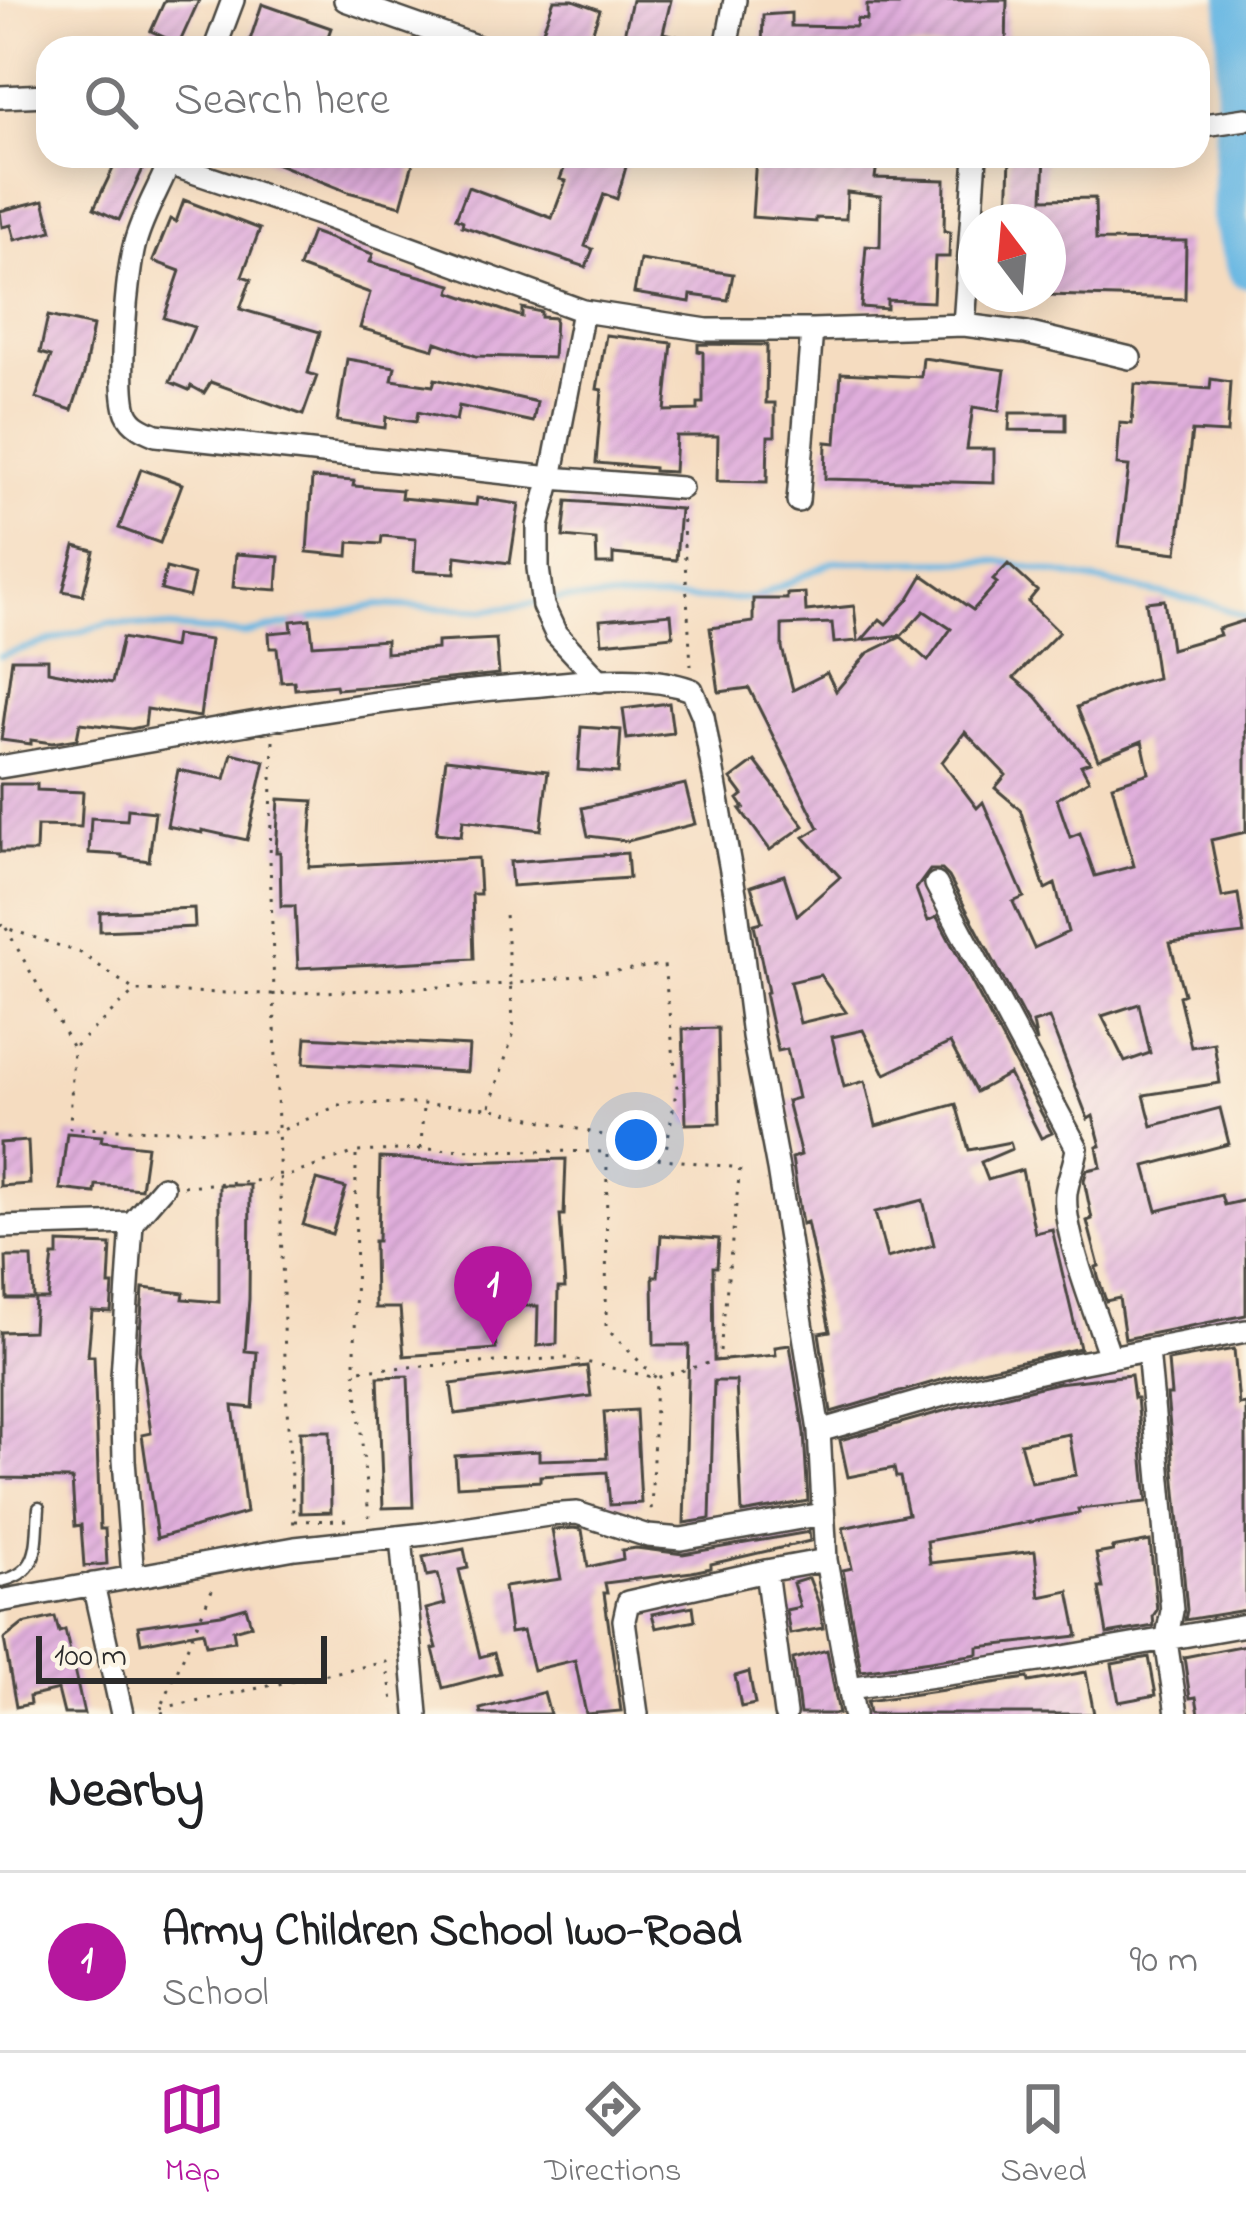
<!DOCTYPE html>
<style>
:root{--surface:#fff;--page:#f2f2f2;--text:#202124;--muted:#757577;--line:#e0e0e0;--accent:#b5179e}
body{margin:0;font-family:"Indie Flower",sans-serif;background:var(--page);color:var(--text)}
.compass{position:absolute;left:958px;top:204px;width:108px;height:108px;border-radius:50%;background:var(--surface);box-shadow:0 6px 30px #0003;rotate:344deg}
.scale{position:absolute;left:36px;bottom:30px;width:291px;box-sizing:border-box;padding-left:12px;border:6px solid #2b2b2b;border-top:0;font-size:33px;line-height:42px;white-space:nowrap;color:#2b2b2b;-webkit-text-stroke:9px #fcf5e5;paint-order:stroke}
.you{position:absolute;left:636px;top:1140px;width:42px;height:42px;margin:-30px;border:9px solid #fff;border-radius:50%;background:#1a73e8;box-shadow:0 0 0 18px #1a73e833}
.badge{display:grid;place-items:center;width:78px;height:78px;border-radius:50%;background:var(--accent);color:#fff;font-size:39px;font-weight:700}
.pin{position:absolute;translate:-50% -99px;filter:drop-shadow(0 3px 6px #0008)}
.pin::after{content:'';position:absolute;top:63px;width:42px;height:36px;background:inherit;clip-path:polygon(0 0,100% 0,50% 100%)}
.list{margin:0;padding:0;list-style:none}
h2{display:flex;justify-content:space-between;align-items:center;height:156px;margin:0;padding:0 48px;font-size:51px}
h2 small{font-size:39px;font-weight:400;color:var(--muted)}
.list li{display:grid;grid-template-columns:78px 1fr auto;gap:36px;align-items:center;box-sizing:border-box;height:180px;padding:0 48px;border-top:3px solid var(--line)}
.list b{display:block;font-size:45px;white-space:nowrap}
.list p{margin:0;font-size:39px;white-space:nowrap;color:var(--muted)}
.list em{font-size:39px;font-style:normal;color:var(--muted)}
.icon{flex:none;width:66px;height:66px;fill:none;stroke:currentColor;stroke-width:2;stroke-linecap:round;stroke-linejoin:round}
.map{position:relative;flex:none;width:1246px;height:1714px;overflow:hidden}
.search{position:absolute;background:var(--surface);box-shadow:0 6px 30px #0003;left:36px;right:36px;top:36px;height:132px;display:flex;align-items:center;gap:30px;box-sizing:border-box;padding:0 42px;border-radius:36px;color:var(--muted);font-size:45px}
.sheet{height:336px;background:var(--surface)}
nav{display:flex;justify-content:space-around;align-items:center;box-sizing:border-box;height:168px;border-top:3px solid var(--line);background:var(--surface);font-size:33px;color:var(--muted)}
nav a{display:grid;justify-items:center;gap:6px}
nav .on{color:var(--accent)}
.map>svg:first-child{display:block}
</style>
<div class="map">
<svg width="1246" height="1714" viewBox="0 0 1246 1714">
<defs>
<pattern id="building-hatch" width="6" height="6" patternUnits="userSpaceOnUse" patternTransform="scale(3)"><rect width="6" height="6" fill="#e0aedc"/><path d="M-1 1l2-2M0 6l6-6M5 7l2-2" fill="none" stroke="#c096bd"/></pattern>
</defs>
<rect width="100%" height="100%" fill="#fcf5e5"/>
<filter id="ink" filterUnits="userSpaceOnUse"><feTurbulence type="fractalNoise" baseFrequency=".00833" numOctaves="2"/><feDisplacementMap in="SourceGraphic" scale="24" xChannelSelector="R" yChannelSelector="G"/><feConvolveMatrix kernelMatrix="1 2 1 2 8 2 1 2 1" color-interpolation-filters="sRGB"/></filter>
<filter id="wash" filterUnits="userSpaceOnUse"><feTurbulence type="fractalNoise" baseFrequency=".004" numOctaves="4" result="noise"/><feDisplacementMap in="SourceGraphic" scale="48" xChannelSelector="R" yChannelSelector="G"/><feGaussianBlur stdDeviation="2.7" result="paint"/><feColorMatrix in="noise" values="0 0 0 0 0 0 0 0 0 0 0 0 0 0 0 0 0 1.4 0 .05"/><feComposite in="paint" operator="in"/></filter>
<g filter="url(#wash)">
<rect width="100%" height="100%" fill="#f5dcc0"/>
<g fill="none" stroke-linecap="round" stroke-linejoin="round">
<path stroke="#68b7e3" stroke-width="6" d="M 0,656 L 109,623 L 245,634 L 377,605 L 486,610 L 562,599 L 753,599 L 833,562 L 998,561 L 1212,604 L 1246,617"/>
<path stroke="#68b7e3" stroke-width="36" d="M 1236,0 L 1230,218 L 1246,270"/>
</g>
<g id="blocks">
<path fill="url(#building-hatch)" fill-rule="evenodd" d="M 165,0 L 199,0 L 179,44 L 151,31 Z
M 554,0 L 573,0 L 600,10 L 587,48 L 560,48 L 539,41 Z
M 632,0 L 671,0 L 663,33 L 701,42 L 701,48 L 621,48 Z
M 897,0 L 1007,0 L 1006,48 L 762,48 L 763,15 L 791,13 L 791,26 L 856,27 L 857,19 L 867,20 L 867,5 L 898,5 Z
M 262,4 L 331,28 L 324,48 L 263,48 L 249,43 Z
M 119,156 L 149,156 L 119,220 L 94,208 Z
M 258,156 L 387,156 L 413,163 L 401,206 L 348,192 Z
M 569,156 L 629,156 L 617,199 L 604,194 L 585,246 L 593,249 L 586,267 L 462,226 L 463,221 L 456,218 L 468,187 L 552,218 L 566,181 L 560,179 Z
M 756,156 L 878,156 L 875,178 L 945,180 L 944,231 L 950,232 L 949,257 L 935,257 L 933,302 L 887,300 L 887,309 L 861,307 L 866,246 L 880,247 L 881,196 L 847,192 L 846,219 L 816,218 L 816,222 L 752,217 Z
M 1010,156 L 1045,156 L 1043,199 L 1095,198 L 1096,240 L 1186,241 L 1185,299 L 1048,295 L 1048,219 L 1008,218 Z
M 44,200 L 52,231 L 15,240 L 11,225 L 2,227 L 0,211 Z
M 184,200 L 260,229 L 242,276 L 251,279 L 240,309 L 320,332 L 308,373 L 317,376 L 303,415 L 211,382 L 204,393 L 191,386 L 189,390 L 170,382 L 194,327 L 164,318 L 180,271 L 153,261 L 170,219 L 176,222 Z
M 312,232 L 373,254 L 370,262 L 452,285 L 450,292 L 522,317 L 522,308 L 541,312 L 541,317 L 555,318 L 553,358 L 476,356 L 436,342 L 434,349 L 360,328 L 370,293 L 299,267 Z
M 640,260 L 733,274 L 728,300 L 691,295 L 690,302 L 634,293 Z
M 48,316 L 93,326 L 84,374 L 72,410 L 36,398 L 51,356 L 40,353 Z
M 606,335 L 672,343 L 665,411 L 698,410 L 698,403 L 703,403 L 703,352 L 698,351 L 698,344 L 767,345 L 766,403 L 775,403 L 775,436 L 768,436 L 767,482 L 717,481 L 718,436 L 676,436 L 674,472 L 654,471 L 654,468 L 596,463 L 602,390 L 597,389 Z
M 923,358 L 1005,370 L 999,411 L 973,407 L 967,449 L 994,449 L 994,483 L 825,479 L 826,442 L 836,443 L 841,373 L 921,377 Z
M 347,359 L 395,367 L 392,380 L 433,386 L 435,379 L 537,402 L 533,422 L 459,406 L 456,421 L 418,412 L 416,422 L 386,417 L 385,428 L 337,421 Z
M 1211,379 L 1230,382 L 1227,433 L 1192,431 L 1177,553 L 1119,546 L 1129,466 L 1117,465 L 1120,423 L 1132,424 L 1135,384 L 1210,389 Z
M 1010,413 L 1066,413 L 1066,431 L 1009,430 Z
M 141,469 L 182,484 L 160,543 L 119,528 Z
M 312,478 L 354,481 L 353,486 L 402,490 L 401,498 L 476,505 L 477,498 L 519,504 L 510,563 L 456,556 L 455,573 L 414,571 L 416,539 L 382,536 L 381,544 L 349,542 L 348,556 L 307,552 Z
M 567,501 L 680,509 L 676,560 L 613,554 L 613,564 L 597,564 L 596,540 L 563,537 Z
M 75,546 L 94,551 L 83,595 L 63,591 Z
M 236,554 L 279,557 L 277,590 L 233,587 Z
M 1008,564 L 1037,591 L 1028,602 L 1059,632 L 1014,678 L 1036,696 L 1090,762 L 1081,765 L 1089,780 L 1057,799 L 1070,837 L 1080,833 L 1095,876 L 1134,866 L 1112,785 L 1149,773 L 1142,741 L 1098,759 L 1077,707 L 1126,686 L 1157,678 L 1146,602 L 1164,600 L 1171,649 L 1220,635 L 1218,629 L 1246,620 L 1246,832 L 1211,840 L 1222,897 L 1238,894 L 1244,934 L 1170,943 L 1184,994 L 1179,996 L 1191,1047 L 1214,1043 L 1220,1083 L 1144,1095 L 1152,1126 L 1220,1108 L 1229,1144 L 1145,1166 L 1157,1211 L 1221,1195 L 1224,1205 L 1246,1200 L 1246,1315 L 1125,1339 L 1119,1298 L 1106,1301 L 1098,1277 L 1096,1267 L 1099,1266 L 1087,1221 L 1092,1219 L 1084,1180 L 1087,1170 L 1101,1167 L 1097,1147 L 1101,1146 L 1093,1116 L 1088,1119 L 1049,1018 L 1033,1023 L 1037,1042 L 949,877 L 942,870 L 930,870 L 916,889 L 928,921 L 937,917 L 1052,1133 L 1041,1138 L 1009,1074 L 976,1092 L 950,1043 L 885,1074 L 863,1030 L 832,1037 L 844,1087 L 865,1081 L 876,1126 L 956,1104 L 969,1150 L 1010,1142 L 1012,1149 L 981,1162 L 988,1180 L 1022,1170 L 1035,1233 L 1052,1229 L 1080,1348 L 951,1377 L 831,1412 L 819,1333 L 830,1331 L 807,1222 L 802,1224 L 792,1158 L 801,1155 L 787,1101 L 798,1098 L 787,1049 L 778,1051 L 773,1030 L 765,993 L 768,992 L 754,924 L 762,922 L 751,886 L 784,875 L 797,915 L 840,877 L 804,837 L 819,828 L 749,688 L 719,692 L 710,628 L 753,622 L 753,599 L 787,599 L 787,594 L 805,593 L 806,611 L 854,606 L 858,641 L 834,643 L 832,623 L 782,625 L 782,648 L 793,690 L 827,673 L 836,691 L 868,653 L 901,637 L 928,661 L 951,629 L 924,611 L 902,635 L 862,640 L 880,619 L 886,624 L 908,600 L 923,575 L 973,610 L 997,583 L 993,580 ZM 965,732 L 1006,775 L 995,788 L 1020,809 L 1045,889 L 1055,884 L 1068,932 L 1034,948 L 1013,902 L 1024,897 L 983,802 L 977,808 L 942,762 ZM 820,975 L 846,1012 L 800,1023 L 790,982 ZM 1139,1004 L 1150,1053 L 1125,1062 L 1102,1016 ZM 923,1200 L 934,1245 L 887,1258 L 875,1212 Z
M 166,568 L 194,575 L 189,597 L 161,590 Z
M 671,614 L 673,636 L 602,643 L 600,620 Z
M 310,619 L 313,645 L 386,640 L 386,653 L 437,649 L 437,642 L 496,639 L 499,674 L 388,685 L 337,689 L 336,685 L 295,689 L 294,681 L 281,682 L 277,648 L 270,648 L 269,633 L 292,631 L 291,621 Z
M 175,635 L 210,640 L 200,717 L 147,709 L 145,726 L 131,729 L 80,723 L 77,739 L 52,743 L 31,740 L 31,744 L 1,740 L 12,659 L 48,659 L 48,671 L 112,683 L 122,638 L 173,648 Z
M 669,703 L 673,733 L 627,739 L 623,709 Z
M 581,727 L 621,730 L 618,773 L 578,770 Z
M 232,753 L 265,761 L 247,840 L 202,830 L 202,833 L 167,826 L 178,770 L 225,779 Z
M 446,759 L 548,771 L 541,830 L 463,820 L 461,836 L 436,833 Z
M 755,761 L 804,826 L 770,850 L 740,809 L 744,808 L 738,799 L 743,795 L 731,779 Z
M 0,784 L 37,784 L 37,790 L 83,792 L 81,827 L 37,826 L 36,852 L 0,852 Z
M 685,784 L 695,824 L 628,841 L 588,836 L 582,808 Z
M 279,799 L 313,801 L 309,867 L 478,858 L 480,894 L 472,894 L 474,959 L 298,968 L 295,906 L 281,906 L 280,852 L 276,852 Z
M 128,809 L 155,812 L 149,861 L 122,857 L 122,855 L 89,853 L 91,818 L 127,820 Z
M 627,853 L 629,878 L 512,886 L 510,862 Z
M 194,908 L 195,927 L 100,931 L 100,912 Z
M 718,1028 L 720,1123 L 686,1124 L 683,1029 Z
M 306,1037 L 469,1046 L 467,1072 L 304,1063 Z
M 67,1133 L 102,1136 L 101,1141 L 147,1146 L 141,1189 L 96,1185 L 95,1193 L 60,1189 Z
M 28,1141 L 30,1184 L 0,1186 L 0,1143 Z
M 380,1158 L 460,1162 L 566,1159 L 564,1215 L 560,1215 L 565,1288 L 558,1288 L 557,1344 L 537,1346 L 538,1306 L 493,1306 L 496,1349 L 404,1356 L 400,1308 L 375,1308 L 374,1241 L 378,1241 Z
M 317,1180 L 346,1188 L 332,1234 L 303,1225 Z
M 219,1185 L 250,1185 L 249,1299 L 245,1351 L 257,1352 L 253,1408 L 233,1406 L 246,1513 L 157,1538 L 142,1435 L 151,1433 L 139,1349 L 143,1288 L 184,1293 L 183,1299 L 219,1302 Z
M 661,1235 L 719,1239 L 717,1267 L 713,1267 L 714,1361 L 776,1355 L 775,1347 L 790,1345 L 804,1433 L 808,1501 L 742,1513 L 736,1381 L 714,1381 L 710,1519 L 684,1523 L 689,1345 L 654,1345 L 653,1276 L 658,1276 Z
M 58,1243 L 111,1245 L 109,1285 L 113,1285 L 111,1312 L 92,1311 L 88,1356 L 94,1356 L 100,1529 L 105,1529 L 107,1564 L 84,1566 L 81,1525 L 75,1526 L 72,1479 L 0,1478 L 0,1332 L 33,1331 L 35,1299 L 48,1299 L 53,1256 L 58,1256 Z
M 6,1257 L 32,1257 L 34,1299 L 7,1299 Z
M 1234,1349 L 1239,1405 L 1246,1404 L 1246,1610 L 1185,1620 L 1187,1610 L 1167,1395 L 1171,1395 L 1168,1361 Z
M 587,1366 L 591,1396 L 455,1414 L 451,1384 Z
M 1131,1375 L 1134,1398 L 1137,1398 L 1147,1502 L 1078,1509 L 1079,1513 L 927,1541 L 930,1563 L 1035,1551 L 1040,1597 L 1069,1591 L 1078,1636 L 978,1647 L 978,1654 L 861,1671 L 843,1570 L 852,1568 L 843,1528 L 908,1514 L 900,1477 L 896,1477 L 894,1468 L 848,1477 L 840,1440 L 958,1407 L 1057,1383 ZM 1069,1434 L 1076,1475 L 1031,1483 L 1020,1443 Z
M 408,1376 L 413,1507 L 383,1508 L 378,1377 Z
M 636,1410 L 641,1503 L 610,1505 L 607,1472 L 540,1476 L 540,1481 L 457,1486 L 455,1456 L 539,1451 L 539,1460 L 607,1458 L 604,1412 Z
M 300,1431 L 330,1431 L 331,1512 L 300,1513 Z
M 575,1528 L 582,1530 L 588,1567 L 623,1559 L 622,1550 L 636,1548 L 683,1554 L 809,1532 L 810,1541 L 711,1564 L 711,1568 L 692,1572 L 605,1583 L 607,1593 L 604,1593 L 621,1711 L 586,1714 L 575,1660 L 533,1670 L 523,1631 L 510,1633 L 504,1587 L 561,1579 L 552,1530 Z
M 1150,1541 L 1157,1610 L 1153,1616 L 1154,1626 L 1107,1634 L 1099,1588 L 1103,1588 L 1096,1554 L 1113,1551 L 1112,1548 Z
M 464,1549 L 468,1568 L 459,1570 L 480,1657 L 494,1653 L 500,1673 L 443,1688 L 433,1649 L 437,1648 L 426,1609 L 445,1604 L 438,1574 L 427,1576 L 423,1557 Z
M 809,1578 L 819,1604 L 823,1628 L 790,1634 L 786,1610 L 800,1607 L 793,1583 Z
M 693,1606 L 695,1620 L 656,1628 L 652,1614 Z
M 246,1607 L 251,1625 L 233,1630 L 235,1641 L 206,1645 L 203,1631 L 141,1643 L 138,1626 L 221,1614 Z
M 55,1617 L 59,1632 L 65,1630 L 84,1714 L 64,1714 L 58,1690 L 29,1697 L 30,1704 L 16,1707 L 4,1639 L 23,1624 Z
M 1246,1645 L 1246,1714 L 1199,1714 L 1196,1697 L 1190,1698 L 1184,1657 Z
M 827,1650 L 839,1714 L 800,1714 L 793,1659 Z
M 1149,1657 L 1156,1695 L 1119,1702 L 1112,1664 Z
M 749,1672 L 755,1704 L 741,1707 L 735,1676 Z
M 1086,1672 L 1094,1714 L 869,1714 L 867,1701 L 1028,1678 L 1029,1682 Z
M 544,1692 L 550,1714 L 481,1714 L 480,1709 Z"/>
</g>
</g>
<g filter="url(#ink)">
<use href="#blocks" fill-opacity="0" stroke="#494641" stroke-width="3"/>
<g fill="none" stroke-linecap="round" stroke-linejoin="round">
<g stroke="#494641" stroke-width="15">
<path id="service" d="M 0,1581 C 42,1573 36,1543 39,1508"/>
</g>
<g stroke="#494641" stroke-width="26">
<path id="minor" d="M 345,0 L 481,48
M 215,48 L 233,0
M 726,48 L 735,0
M 0,97 L 48,95
M 1198,126 L 1246,119
M 172,156 C 161,185 143,213 135,243 C 127,271 117,387 127,413 C 132,425 144,430 156,435 L 551,478 L 681,488
M 169,164 L 321,215 L 583,311 L 707,330 L 812,330 L 964,325 L 1026,333 L 1130,358
M 583,311 L 551,478 L 538,526 L 538,568 L 543,606 L 556,634 L 600,681
M 964,325 L 976,156
M 798,501 L 812,330
M 0,767 C 175,738 351,700 528,686 C 581,682 641,672 692,690 L 703,716 L 735,893 L 753,1036 L 778,1169 L 819,1431 L 826,1560 L 854,1714
M 936,884 L 1077,1148 C 1075,1164 1068,1178 1066,1193 C 1062,1233 1097,1316 1110,1357
M 0,1227 L 132,1223
M 1148,1350 L 1172,1611 L 1166,1641 L 1177,1714
M 819,1431 L 954,1392 L 1074,1364 L 1246,1331
M 401,1537 L 417,1714
M 766,1571 L 785,1714
M 133,1577 L 124,1460 L 122,1377 L 132,1223 L 163,1187
M 93,1584 L 122,1714
M 0,1601 L 295,1548 L 425,1534 L 548,1515 L 577,1513 L 648,1536 L 681,1539 L 823,1514
M 849,1688 L 1046,1660 L 1246,1625
M 637,1714 L 624,1620 L 628,1602 L 766,1571 L 826,1560"/>
</g>
<path stroke="#494641" stroke-width="3" stroke-dasharray="3 9" stroke-linecap="butt" d="M 682,508 L 691,666
M 273,741 L 270,859 L 286,1391 L 294,1529
M 0,924 L 6,928 L 81,953 L 134,990
M 6,928 L 73,1048 L 70,1128 L 278,1132 L 344,1103 L 423,1104 L 489,1108 L 666,1150 L 677,1086 L 664,965 L 511,984 L 274,994 L 135,991 L 73,1048
M 490,1106 L 514,1032 L 505,914
M 421,1149 L 423,1106
M 607,1155 L 606,1328 L 656,1378 L 651,1514
M 356,1156 L 355,1370 L 369,1517
M 183,1186 L 279,1179 L 356,1152 L 421,1149 L 607,1152 L 740,1168 L 719,1360 L 656,1378 L 568,1358 L 355,1370
M 295,1521 L 351,1520
M 161,1708 L 386,1662 L 394,1706
M 163,1714 L 161,1708 L 215,1583"/>
<use href="#service" stroke="#fff" stroke-width="10"/>
<use href="#minor" stroke="#fff" stroke-width="21"/>
</g>
</g>
</svg>
<svg class="compass" viewBox="-18 -18 36 36"><path d="M0-13l5 13h-10z" fill="#e53935"/><path d="M0 13l5-13h-10z" fill="#757577"/></svg>
<div class="scale">100 m</div>
<div class="you"></div>
<div class="pin badge" style="left:493px;top:1345px">1</div>
<div class="search"><svg class="icon" aria-label="search" viewBox="0 0 24 24"><circle cx="10" cy="10" r="6"/><path d="M15 15l6 6"/></svg>Search here</div>
</div>
<section class="sheet">
<h2>Nearby<small></small></h2>
<ul class="list">
<li><span class="badge">1</span><div><b>Army Children School Iwo-Road</b><p>School</p></div><em>90 m</em></li>
</ul>
</section>
<nav>
<a class="on"><svg class="icon" aria-label="map" viewBox="0 0 24 24"><path d="M3 6l6-2 6 2 6-2v14l-6 2-6-2-6 2zM9 4v14M15 6v14"/></svg>Map</a>
<a><svg class="icon" aria-label="directions" viewBox="0 0 24 24"><path d="M12 3l9 9-9 9-9-9zM9 14v-3h6M13 9l2 2-2 2"/></svg>Directions</a>
<a><svg class="icon" aria-label="saved" viewBox="0 0 24 24"><path d="M7 4h10v16l-5-4-5 4z"/></svg>Saved</a>
</nav>
